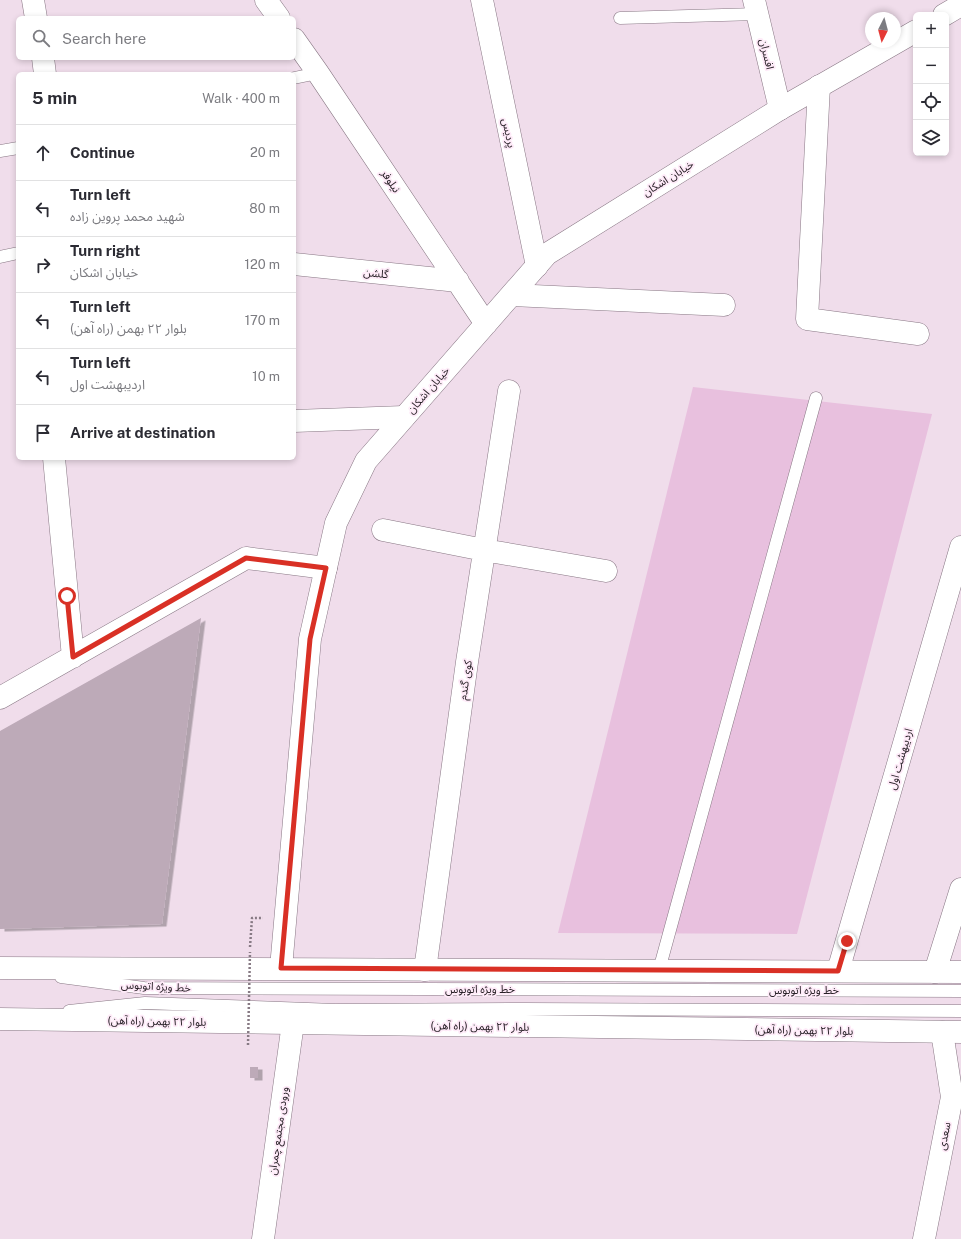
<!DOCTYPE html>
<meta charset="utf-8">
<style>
:root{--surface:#fff;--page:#f7f7f7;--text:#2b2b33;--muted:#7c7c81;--line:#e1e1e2}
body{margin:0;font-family:"Public Sans","Noto Sans Arabic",sans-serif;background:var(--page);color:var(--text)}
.controls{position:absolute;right:12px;top:12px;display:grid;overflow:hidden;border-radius:6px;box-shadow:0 2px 6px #0003}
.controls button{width:36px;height:36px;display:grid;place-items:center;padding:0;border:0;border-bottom:1px solid var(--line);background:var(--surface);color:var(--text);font:20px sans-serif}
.compass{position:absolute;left:865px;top:12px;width:36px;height:36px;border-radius:50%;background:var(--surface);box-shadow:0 2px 6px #0003;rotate:186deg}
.stop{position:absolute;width:12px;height:12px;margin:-9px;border:3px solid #d93025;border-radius:50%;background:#fff}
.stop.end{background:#d93025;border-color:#fff;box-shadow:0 1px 4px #0008}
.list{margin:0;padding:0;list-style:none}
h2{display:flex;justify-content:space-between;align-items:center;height:52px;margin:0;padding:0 16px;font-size:17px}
h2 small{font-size:13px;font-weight:400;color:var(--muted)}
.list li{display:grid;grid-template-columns:26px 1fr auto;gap:12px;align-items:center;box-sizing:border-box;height:56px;padding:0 16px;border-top:1px solid var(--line)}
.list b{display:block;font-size:15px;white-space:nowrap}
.list p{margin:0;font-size:13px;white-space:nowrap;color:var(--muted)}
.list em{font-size:13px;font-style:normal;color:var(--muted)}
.icon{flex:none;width:22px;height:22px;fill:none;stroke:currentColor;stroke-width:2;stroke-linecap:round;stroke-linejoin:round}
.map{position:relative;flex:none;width:961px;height:1239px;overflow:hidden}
.search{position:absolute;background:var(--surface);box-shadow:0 2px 6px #0003;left:16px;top:16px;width:280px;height:44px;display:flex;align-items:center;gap:10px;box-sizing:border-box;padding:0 14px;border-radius:6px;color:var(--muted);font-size:15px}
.panel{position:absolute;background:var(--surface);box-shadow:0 2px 6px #0003;left:16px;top:72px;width:280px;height:388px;border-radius:6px}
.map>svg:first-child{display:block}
</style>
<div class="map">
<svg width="961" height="1239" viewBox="0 0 961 1239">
<defs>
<filter id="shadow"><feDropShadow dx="4.5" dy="2.5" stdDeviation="0" flood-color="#0004"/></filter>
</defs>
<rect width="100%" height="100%" fill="#f0ddeb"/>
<path fill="#e8c0de" d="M 693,387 L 932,414 L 797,934 L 558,933 Z"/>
<path fill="#bdaab8" filter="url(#shadow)" d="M 201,618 L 162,924 L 0,929 L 0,731 Z
M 250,1067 L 258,1067 L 258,1078 L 250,1078 Z"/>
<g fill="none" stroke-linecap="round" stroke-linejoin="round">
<g stroke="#887784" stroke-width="13">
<path id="lane" d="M 620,18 L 757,14
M 294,78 L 318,73
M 0,151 L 18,148
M 0,257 L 18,253
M 659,970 L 816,398
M 61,977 L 144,988 L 961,991
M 69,1011 L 145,1003 L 335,1010 L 526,1009 L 961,1011"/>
</g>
<g stroke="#887784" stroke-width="23">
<path id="street" d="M 33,0 L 36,18
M 482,0 L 537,266
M 754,0 L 780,109
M 43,58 L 45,74
M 819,86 L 807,319 L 918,334
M 512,295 L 724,305
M 294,421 L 404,417
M 54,458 L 73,657
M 383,530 L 484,550 L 606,571
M 0,698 L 246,558 L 326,568
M 425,970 L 467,662 L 509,391
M 838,971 L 961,547
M 935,972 L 961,889
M 263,1239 L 293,1023
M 924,1239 L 952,1097 L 942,1032"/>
</g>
<g stroke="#887784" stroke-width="23">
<path id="secondary" d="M 266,0 L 279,18
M 944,15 L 961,5
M 294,39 L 318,73 L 486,324
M 294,264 L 458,281
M 281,968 L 310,639 L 336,523 L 366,461 L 547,254 L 780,109 L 916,31"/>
</g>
<g stroke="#887784" stroke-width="23">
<path id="primary" d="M 0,968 L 961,972
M 0,1019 L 961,1032"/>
</g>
<path stroke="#877a84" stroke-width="2.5" stroke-dasharray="2 2" stroke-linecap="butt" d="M 250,947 L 252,918 L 263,918"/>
<use href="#lane" stroke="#fff" stroke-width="12"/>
<use href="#street" stroke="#fff" stroke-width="22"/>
<use href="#secondary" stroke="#fff" stroke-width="22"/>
<use href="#primary" stroke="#fff" stroke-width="22"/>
<path stroke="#877a84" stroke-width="2.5" stroke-dasharray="2 2" stroke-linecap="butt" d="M 248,1045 L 250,952"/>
</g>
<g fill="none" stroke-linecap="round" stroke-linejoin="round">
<path stroke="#d93025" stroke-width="5" d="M 67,596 L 73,657 L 246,558 L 326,568 L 310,639 L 281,968 L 838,971 L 847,941"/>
</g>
<g text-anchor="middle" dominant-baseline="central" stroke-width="3.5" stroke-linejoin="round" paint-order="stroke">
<g font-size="11" fill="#272026" stroke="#feeaf8">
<text transform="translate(767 54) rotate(77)">افسران</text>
<text transform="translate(509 133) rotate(78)">پردیس</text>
<text transform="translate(668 178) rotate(-32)">خیابان اشکان</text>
<text transform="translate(391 181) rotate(56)">نیلوفر</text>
<text transform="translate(376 273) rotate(6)">گلشن</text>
<text transform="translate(428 390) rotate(-49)">خیابان اشکان</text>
<text transform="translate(465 680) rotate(-82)">کوی گندم</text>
<text transform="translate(900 759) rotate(-74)">اردیبهشت اول</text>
<text transform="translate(156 986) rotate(3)">خط ویژه اتوبوس</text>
<text x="480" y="989">خط ویژه اتوبوس</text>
<text x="804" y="990">خط ویژه اتوبوس</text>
<text transform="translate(157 1021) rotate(1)">بلوار ۲۲ بهمن (راه آهن)</text>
<text transform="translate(480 1026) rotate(1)">بلوار ۲۲ بهمن (راه آهن)</text>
<text transform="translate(804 1030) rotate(1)">بلوار ۲۲ بهمن (راه آهن)</text>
<text transform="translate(278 1131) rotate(-82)">ورودی مجتمع چمران</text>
<text transform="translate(944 1136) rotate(-79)">سعدی</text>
</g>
</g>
</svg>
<div class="controls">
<button>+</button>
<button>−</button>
<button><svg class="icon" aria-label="locate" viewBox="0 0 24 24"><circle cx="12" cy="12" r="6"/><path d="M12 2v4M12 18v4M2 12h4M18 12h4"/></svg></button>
<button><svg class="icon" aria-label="layers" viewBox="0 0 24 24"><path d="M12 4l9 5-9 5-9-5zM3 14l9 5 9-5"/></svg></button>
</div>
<svg class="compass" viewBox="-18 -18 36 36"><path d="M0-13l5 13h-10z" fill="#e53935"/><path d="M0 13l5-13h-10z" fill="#7c7c81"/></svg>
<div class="stop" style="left:67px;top:596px"></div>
<div class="stop end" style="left:847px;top:941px"></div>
<div class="search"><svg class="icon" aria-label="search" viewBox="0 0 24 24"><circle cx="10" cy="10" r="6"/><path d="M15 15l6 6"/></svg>Search here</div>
<section class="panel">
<h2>5 min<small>Walk · 400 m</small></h2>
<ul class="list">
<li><svg class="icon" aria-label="ahead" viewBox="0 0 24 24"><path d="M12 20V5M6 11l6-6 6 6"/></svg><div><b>Continue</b></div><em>20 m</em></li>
<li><svg class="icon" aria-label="left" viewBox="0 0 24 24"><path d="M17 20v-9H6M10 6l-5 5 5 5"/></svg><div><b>Turn left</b><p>شهید محمد پروین زاده</p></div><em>80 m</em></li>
<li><svg class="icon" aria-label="right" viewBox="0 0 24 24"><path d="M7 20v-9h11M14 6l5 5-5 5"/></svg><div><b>Turn right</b><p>خیابان اشکان</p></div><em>120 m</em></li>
<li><svg class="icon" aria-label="left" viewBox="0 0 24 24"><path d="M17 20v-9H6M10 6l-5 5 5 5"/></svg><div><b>Turn left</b><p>بلوار ۲۲ بهمن (راه آهن)</p></div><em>170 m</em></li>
<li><svg class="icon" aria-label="left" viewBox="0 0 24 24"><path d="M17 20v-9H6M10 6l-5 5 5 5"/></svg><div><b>Turn left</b><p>اردیبهشت اول</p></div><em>10 m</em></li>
<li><svg class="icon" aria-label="arrive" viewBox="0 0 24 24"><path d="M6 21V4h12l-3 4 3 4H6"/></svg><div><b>Arrive at destination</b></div></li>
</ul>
</section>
</div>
